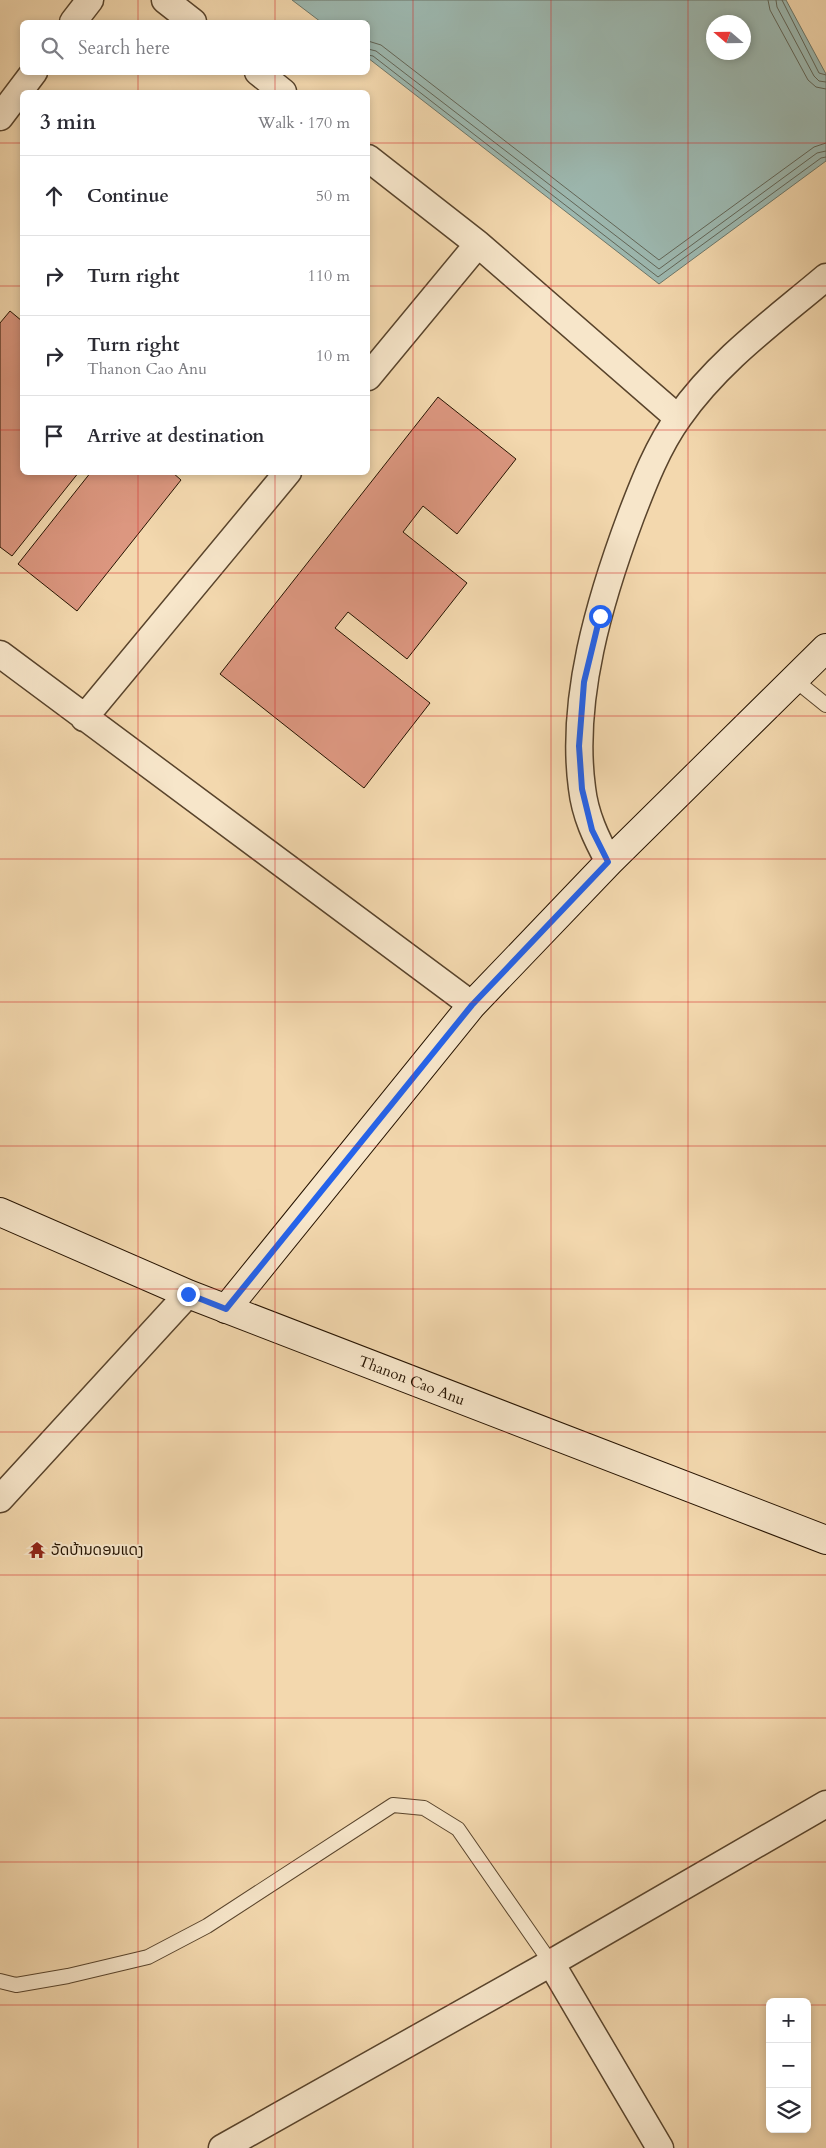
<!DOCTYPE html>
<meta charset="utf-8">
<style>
:root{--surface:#fff;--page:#f7f7f7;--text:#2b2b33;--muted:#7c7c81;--line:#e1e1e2}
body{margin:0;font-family:Cardo,"Noto Sans Lao",serif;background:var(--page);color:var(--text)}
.controls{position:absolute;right:15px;bottom:15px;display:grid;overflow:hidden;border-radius:8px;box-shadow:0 2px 8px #0003}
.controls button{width:45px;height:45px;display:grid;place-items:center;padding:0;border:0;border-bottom:1px solid var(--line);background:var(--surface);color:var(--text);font:25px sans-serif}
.compass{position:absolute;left:706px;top:15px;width:45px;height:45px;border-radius:50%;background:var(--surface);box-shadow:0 2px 8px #0003;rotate:290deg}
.stop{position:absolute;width:15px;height:15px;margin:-11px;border:4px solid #2563eb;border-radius:50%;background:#fff}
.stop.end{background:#2563eb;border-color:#fff;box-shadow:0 1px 5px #0008}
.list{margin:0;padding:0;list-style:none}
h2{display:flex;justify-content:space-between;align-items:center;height:65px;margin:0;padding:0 20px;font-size:21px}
h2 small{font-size:16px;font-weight:400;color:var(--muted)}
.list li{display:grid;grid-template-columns:32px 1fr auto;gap:15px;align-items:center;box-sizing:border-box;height:80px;padding:0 20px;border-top:1px solid var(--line)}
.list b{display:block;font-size:19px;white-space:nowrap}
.list p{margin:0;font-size:16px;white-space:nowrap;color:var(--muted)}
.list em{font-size:16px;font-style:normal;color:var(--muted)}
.icon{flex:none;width:28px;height:28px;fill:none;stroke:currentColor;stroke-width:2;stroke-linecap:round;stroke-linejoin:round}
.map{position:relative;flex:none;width:826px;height:2148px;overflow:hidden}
.search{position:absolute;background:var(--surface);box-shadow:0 2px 8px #0003;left:20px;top:20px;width:350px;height:55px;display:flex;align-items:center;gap:12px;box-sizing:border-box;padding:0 18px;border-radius:8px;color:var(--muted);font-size:19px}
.panel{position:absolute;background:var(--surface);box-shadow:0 2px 8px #0003;left:20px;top:90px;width:350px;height:385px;border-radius:8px}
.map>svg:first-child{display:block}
</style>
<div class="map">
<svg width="826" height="2148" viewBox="0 0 826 2148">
<rect width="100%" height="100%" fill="#f3d8ae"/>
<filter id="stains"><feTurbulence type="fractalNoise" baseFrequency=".004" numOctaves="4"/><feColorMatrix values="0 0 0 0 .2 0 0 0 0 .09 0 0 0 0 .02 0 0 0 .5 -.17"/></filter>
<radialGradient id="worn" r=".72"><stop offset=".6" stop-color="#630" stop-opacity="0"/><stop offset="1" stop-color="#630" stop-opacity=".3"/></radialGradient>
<path fill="#9db9b1" stroke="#6d776a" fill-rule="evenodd" d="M 292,0 L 786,0 L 826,74 L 826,161 L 659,284 L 368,58 L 368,22 L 321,22 ZM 714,22 L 744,22 L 744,52 L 714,52 Z"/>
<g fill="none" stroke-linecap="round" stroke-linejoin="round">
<path stroke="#626658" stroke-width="1" d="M 768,0 L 770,10 L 808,80 L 816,87 L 826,89
M 776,0 L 777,7 L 814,76 L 819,81 L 826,82
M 782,0 L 819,73 L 826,75
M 368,41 L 381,45 L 659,260 L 814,147 L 826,143
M 368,49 L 376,51 L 659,269 L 817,153 L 826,151
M 368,55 L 373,56 L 658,277 L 821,158 L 826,157"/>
</g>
<path fill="#dc9780" stroke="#261300" d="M 10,311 L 22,321 L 22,472 L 79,472 L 12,556 L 0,547 L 0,323 Z
M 438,397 L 516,459 L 457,534 L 423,506 L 403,532 L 467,583 L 407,659 L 348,612 L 335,628 L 430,703 L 364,788 L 220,674 Z
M 91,472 L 172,472 L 181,480 L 77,611 L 18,564 Z"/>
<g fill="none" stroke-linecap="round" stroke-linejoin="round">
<g stroke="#59442c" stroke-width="16">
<path id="lane" d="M 795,680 L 826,705
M 0,1981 L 16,1985 L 68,1976 L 148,1957 L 207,1926 L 393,1805 L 424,1808 L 458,1829 L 551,1963"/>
</g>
<g stroke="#59442c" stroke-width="29">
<path id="street" d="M 165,0 L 193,22
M 73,22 L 90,0
M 258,72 L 283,92
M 0,117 L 34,72
M 368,158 L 478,244 L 678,418
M 368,377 L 478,244
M 0,654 L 472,1005
M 84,718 L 288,472
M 609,862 C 596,838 585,815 582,788 C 570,699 600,599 631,516 C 644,482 658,446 679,417 C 718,361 774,321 826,277
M 0,1499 L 188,1294
M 551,1963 L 660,2148
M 222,2148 L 551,1963 L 826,1804"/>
</g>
<g stroke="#261300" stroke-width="30">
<g id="secondary">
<path id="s1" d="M 0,1212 L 188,1294 L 826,1540"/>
<path d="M 226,1309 L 472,1005 L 609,862 L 826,648"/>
</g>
</g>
<use href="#lane" stroke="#f7e6ca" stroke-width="14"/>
<use href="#street" stroke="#f7e6ca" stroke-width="26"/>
<use href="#secondary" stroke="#f7e6ca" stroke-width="28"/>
</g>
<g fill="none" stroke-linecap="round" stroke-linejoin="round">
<path stroke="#2563eb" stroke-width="6" d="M 188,1294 L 226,1309 L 472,1005 L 608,862 L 592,830 L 582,789 L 579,746 L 584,682 L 600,616"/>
</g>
<path fill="none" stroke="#d62828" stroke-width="1" stroke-opacity="0.55" d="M 138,0 L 138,22M 275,0 L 275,22M 413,0 L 413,2148M 551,0 L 551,2148M 688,0 L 688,2148M 138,72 L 138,92M 275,72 L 275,92M 0,143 L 22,143M 368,143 L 826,143M 0,286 L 22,286M 368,286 L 826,286M 0,430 L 22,430M 368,430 L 826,430M 138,472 L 138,2148M 275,472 L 275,2148M 0,573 L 826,573M 0,716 L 826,716M 0,859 L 826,859M 0,1002 L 826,1002M 0,1146 L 826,1146M 0,1289 L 826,1289M 0,1432 L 826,1432M 0,1575 L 826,1575M 0,1718 L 826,1718M 0,1862 L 826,1862M 0,2005 L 770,2005M 807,2005 L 826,2005"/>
<defs>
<g id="temple-bare" transform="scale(1.35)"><path d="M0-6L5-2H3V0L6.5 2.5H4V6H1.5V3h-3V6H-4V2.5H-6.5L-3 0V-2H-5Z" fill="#8f2418" stroke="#f7e6ca" stroke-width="2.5" paint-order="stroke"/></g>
</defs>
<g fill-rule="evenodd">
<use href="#temple-bare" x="37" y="1550"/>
</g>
<g text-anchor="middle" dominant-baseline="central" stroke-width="4" stroke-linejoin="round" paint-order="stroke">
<g font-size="15" fill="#261300" stroke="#f7e6ca">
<text stroke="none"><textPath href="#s1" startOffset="445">Thanon Cao Anu</textPath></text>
</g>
<g font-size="15" fill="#261300" stroke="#f7e6ca" text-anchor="start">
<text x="51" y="1550">ວັດບ້ານດອນແດງ</text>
</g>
</g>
<rect width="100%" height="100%" filter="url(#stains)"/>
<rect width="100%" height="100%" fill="url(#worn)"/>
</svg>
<div class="controls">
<button>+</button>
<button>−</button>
<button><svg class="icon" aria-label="layers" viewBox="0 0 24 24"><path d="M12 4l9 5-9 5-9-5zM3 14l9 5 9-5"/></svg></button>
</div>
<svg class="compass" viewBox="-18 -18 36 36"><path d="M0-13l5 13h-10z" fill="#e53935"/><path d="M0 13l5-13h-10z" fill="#7c7c81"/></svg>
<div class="stop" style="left:600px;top:616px"></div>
<div class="stop end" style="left:188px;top:1294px"></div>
<div class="search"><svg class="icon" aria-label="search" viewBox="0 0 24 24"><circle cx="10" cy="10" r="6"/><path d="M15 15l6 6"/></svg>Search here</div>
<section class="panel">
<h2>3 min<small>Walk · 170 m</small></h2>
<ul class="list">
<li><svg class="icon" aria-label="ahead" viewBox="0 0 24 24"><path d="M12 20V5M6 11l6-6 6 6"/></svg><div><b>Continue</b></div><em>50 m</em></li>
<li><svg class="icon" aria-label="right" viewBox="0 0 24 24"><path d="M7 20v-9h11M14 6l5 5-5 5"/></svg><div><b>Turn right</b></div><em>110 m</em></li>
<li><svg class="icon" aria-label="right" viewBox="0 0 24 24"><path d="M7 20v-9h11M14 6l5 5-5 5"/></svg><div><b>Turn right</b><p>Thanon Cao Anu</p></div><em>10 m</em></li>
<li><svg class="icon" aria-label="arrive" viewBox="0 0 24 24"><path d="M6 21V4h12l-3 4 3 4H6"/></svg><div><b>Arrive at destination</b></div></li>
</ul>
</section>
</div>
